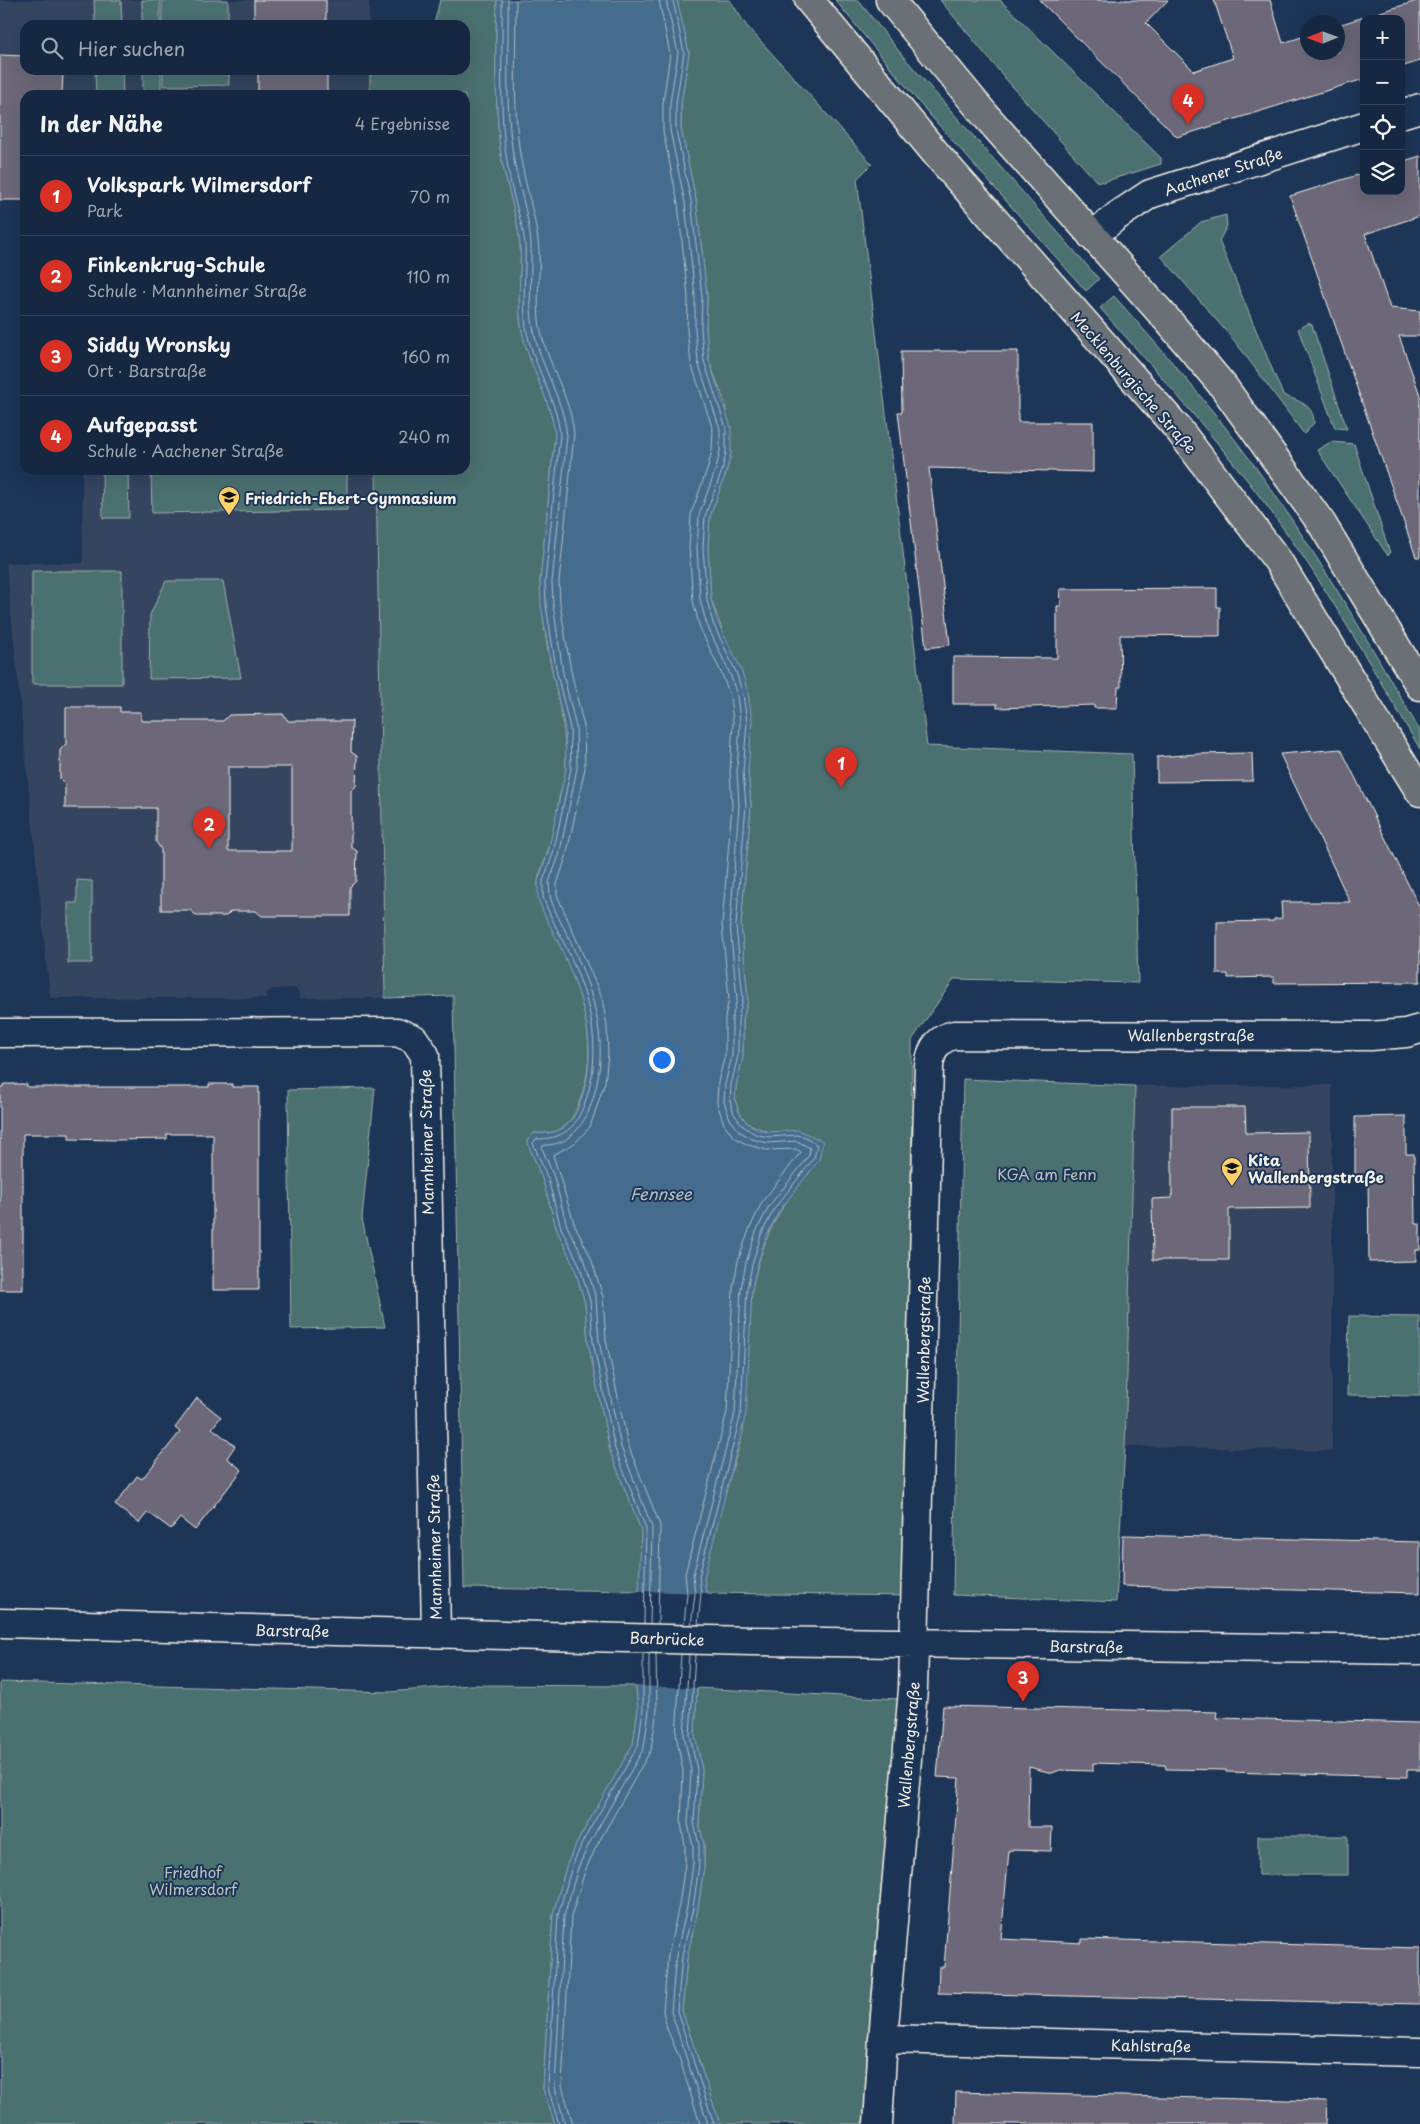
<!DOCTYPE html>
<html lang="de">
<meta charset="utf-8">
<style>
:root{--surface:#162841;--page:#23344c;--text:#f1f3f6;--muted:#9ea6b1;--line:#35445a;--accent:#d93025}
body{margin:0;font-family:"Playpen Sans",sans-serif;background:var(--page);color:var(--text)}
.controls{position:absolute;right:15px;top:15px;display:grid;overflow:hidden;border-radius:10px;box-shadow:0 5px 20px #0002}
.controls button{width:45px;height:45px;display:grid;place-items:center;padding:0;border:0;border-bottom:1px solid var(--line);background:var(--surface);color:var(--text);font:25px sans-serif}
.compass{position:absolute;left:1300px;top:15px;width:45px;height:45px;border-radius:50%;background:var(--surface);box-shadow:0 5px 20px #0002;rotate:269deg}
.you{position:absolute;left:661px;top:1059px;width:18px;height:18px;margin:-12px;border:4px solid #fff;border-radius:50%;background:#1a73e8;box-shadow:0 0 0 8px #1a73e833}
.badge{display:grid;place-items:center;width:32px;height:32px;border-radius:50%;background:var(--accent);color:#fff;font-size:16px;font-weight:700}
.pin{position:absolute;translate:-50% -41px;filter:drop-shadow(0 1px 2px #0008)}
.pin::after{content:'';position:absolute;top:26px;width:18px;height:15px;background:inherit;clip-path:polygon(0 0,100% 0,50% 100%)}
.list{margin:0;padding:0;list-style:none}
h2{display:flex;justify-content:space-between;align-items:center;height:65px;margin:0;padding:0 20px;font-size:21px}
h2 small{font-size:16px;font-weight:400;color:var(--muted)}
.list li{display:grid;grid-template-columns:32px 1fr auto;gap:15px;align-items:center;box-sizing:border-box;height:80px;padding:0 20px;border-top:1px solid var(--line)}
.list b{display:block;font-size:19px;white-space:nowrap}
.list p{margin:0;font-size:16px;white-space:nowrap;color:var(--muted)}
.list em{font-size:16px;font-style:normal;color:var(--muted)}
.icon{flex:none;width:28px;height:28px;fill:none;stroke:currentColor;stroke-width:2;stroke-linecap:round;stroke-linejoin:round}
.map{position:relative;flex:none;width:1420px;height:2124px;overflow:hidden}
.search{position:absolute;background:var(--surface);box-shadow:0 5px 20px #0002;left:20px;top:20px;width:450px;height:55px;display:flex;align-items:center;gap:12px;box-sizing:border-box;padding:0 18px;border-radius:15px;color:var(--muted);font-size:19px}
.panel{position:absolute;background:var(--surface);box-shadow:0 5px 20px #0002;left:20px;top:90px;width:450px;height:385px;border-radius:15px}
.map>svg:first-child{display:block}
</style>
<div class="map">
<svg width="1420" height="2124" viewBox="0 0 1420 2124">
<rect width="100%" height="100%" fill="#1d3557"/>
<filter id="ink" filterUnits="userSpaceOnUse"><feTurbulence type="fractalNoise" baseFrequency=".02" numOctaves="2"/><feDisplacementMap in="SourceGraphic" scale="10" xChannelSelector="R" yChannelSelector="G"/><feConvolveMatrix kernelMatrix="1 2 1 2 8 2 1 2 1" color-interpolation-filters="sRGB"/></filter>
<g filter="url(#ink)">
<path fill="#354461" d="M 0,0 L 369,0 L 369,25 L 25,25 L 25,70 L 370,70 L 370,95 L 25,95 L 0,126 Z
M 82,470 L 376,470 L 385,998 L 300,998 L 300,993 L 295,988 L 273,989 L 267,993 L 267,998 L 50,998 L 6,563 L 83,563 Z
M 1332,1085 L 1332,1451 L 1125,1446 L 1135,1086 Z"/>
<path fill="#4c6f70" stroke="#a0b0ac" d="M 94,0 L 121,0 L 122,25 L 95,25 Z
M 142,0 L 160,0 L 160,25 L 142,25 Z
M 162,0 L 228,0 L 228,25 L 162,25 Z
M 440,0 L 497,0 C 495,49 495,99 500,148 C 504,180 517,212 520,244 C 522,273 516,302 522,331 C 529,367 552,402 555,435 L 540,581 C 542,613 546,645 553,675 C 560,708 566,731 566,765 C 566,776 562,788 559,798 C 556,817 553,836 547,854 C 545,863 538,874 538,883 C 539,906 549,923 559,943 C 582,995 601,1047 579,1103 C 570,1127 559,1135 534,1133 L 527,1141 L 543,1181 L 557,1230 L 574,1266 L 585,1303 L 588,1342 L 610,1451 L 641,1530 L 640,1591 L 464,1588 L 453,996 L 385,998 L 376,470 L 465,470 L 465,95 L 370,95 L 370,70 L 465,70 L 465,25 L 400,25 L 434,24 Z
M 677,0 L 730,0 L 746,25 L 872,164 L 857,179 L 927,746 L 1132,754 L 1138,983 L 954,979 L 912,1040 L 909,1596 L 706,1593 L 704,1578 L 711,1541 L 743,1433 L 752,1289 C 762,1241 777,1208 810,1172 L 768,1132 L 747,1123 L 739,1112 L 735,1100 L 736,1086 L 743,1057 L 743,1019 L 748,1000 L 741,925 L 751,805 L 748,772 L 727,644 L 711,599 L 708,548 L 710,516 L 726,473 L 731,453 L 725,403 L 709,361 L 706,329 L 707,296 L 696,200 L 681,129 L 681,103 L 689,53 Z
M 835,0 L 858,0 L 902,55 L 1099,279 L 1086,291 L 922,106 Z
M 940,0 L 1000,0 L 1161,158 L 1161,164 L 1103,182 L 1096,181 L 1005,78 Z
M 95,70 L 122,70 L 123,95 L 96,95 Z
M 143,70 L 161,70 L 161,95 L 143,95 Z
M 163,70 L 229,70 L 229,85 L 163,86 Z
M 1226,215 L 1227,226 L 1219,241 L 1283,395 C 1298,401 1314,404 1314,423 L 1304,434 L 1237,344 L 1161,256 L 1201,222 Z
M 1114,296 C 1169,358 1224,421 1271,489 C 1325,567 1373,649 1420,731 L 1420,749 C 1379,680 1339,608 1293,542 C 1235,459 1167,383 1100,308 Z
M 1308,323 L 1312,325 L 1347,429 L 1335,428 L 1298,329 Z
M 1331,442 L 1354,444 L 1390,553 L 1388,556 L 1317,450 Z
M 102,470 L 128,470 L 129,518 L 103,518 Z
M 151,470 L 347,470 L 347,510 L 152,513 Z
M 32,571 L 122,571 L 122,684 L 32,684 Z
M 166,581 L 223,581 L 241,678 L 149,679 L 150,615 Z
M 77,880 L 92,881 L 92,963 L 68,963 L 68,903 L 77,903 Z
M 963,1079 L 1135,1086 L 1125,1446 L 1116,1602 L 953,1595 Z
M 375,1088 L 362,1218 L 385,1327 L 291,1329 L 288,1090 Z
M 1349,1316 L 1420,1317 L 1420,1396 L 1347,1395 Z
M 0,1682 L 390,1692 L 469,1685 L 636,1686 L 638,1709 L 633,1745 L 579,1839 L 567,1864 L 553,1914 L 543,2089 L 555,2124 L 0,2124 Z
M 697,1688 L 898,1699 L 871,2001 L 863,2124 L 720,2124 L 682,2011 L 687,1958 L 698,1908 L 704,1866 L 704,1844 L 699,1824 L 702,1770 L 695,1735 Z
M 1258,1836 L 1348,1836 L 1348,1875 L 1258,1875 Z"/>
<path fill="#456c8d" stroke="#8ba1b1" d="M 497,0 L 677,0 L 689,53 L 681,103 L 681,129 L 696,200 L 707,296 L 706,329 L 709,361 L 731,427 L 731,453 L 726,473 L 710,516 L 708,548 L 711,599 L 717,621 L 741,669 L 748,692 L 752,721 L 748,772 L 751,805 L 741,925 L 748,1000 L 743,1019 L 743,1057 L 736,1086 L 735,1100 L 739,1112 L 747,1123 L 757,1129 L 768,1132 L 798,1130 L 823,1141 L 819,1160 L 779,1211 L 766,1237 L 757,1266 L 752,1289 L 746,1414 L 704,1578 L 706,1593 L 697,1688 L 695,1735 L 702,1770 L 699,1824 L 704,1844 L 704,1866 L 698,1908 L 687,1958 L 682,2011 L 720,2124 L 555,2124 L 543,2089 L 553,1914 L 567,1864 L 579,1839 L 633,1744 L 638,1709 L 636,1686 L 641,1530 L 610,1451 L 588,1342 L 585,1303 L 574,1266 L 557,1230 L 543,1181 L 527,1141 L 534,1133 C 560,1135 571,1127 580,1103 C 601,1047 582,995 559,944 C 552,928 543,915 538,898 L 538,881 L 548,853 L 566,768 L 565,729 L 553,675 L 541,605 L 540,581 L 555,435 C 552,402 529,367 522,331 C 516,302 522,273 520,244 C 517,212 504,180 500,148 C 495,99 495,49 497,0 Z"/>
<path fill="#1d3557" d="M 638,1591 L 708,1593 L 699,1688 L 634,1686 Z"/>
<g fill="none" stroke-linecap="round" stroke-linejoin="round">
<path stroke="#aebcc4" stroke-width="1" d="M 502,0 C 503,49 499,98 505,148 C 507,161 509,176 512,189 C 516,207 523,225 525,244 C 526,272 522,300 526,327 C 532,365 557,398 560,435 L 545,582 L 546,605 L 557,674 L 570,728 L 571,768 L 553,854 L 543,881 L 543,897 C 548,912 555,925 562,939 C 588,991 606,1047 584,1105 C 575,1129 563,1139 536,1139 L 533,1143 L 548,1179 L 561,1228 L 579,1264 L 590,1301 L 593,1342 L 615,1449 L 646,1529 L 644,1623
M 508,0 C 509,49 505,98 512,148 C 516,180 529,213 531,244 C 532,272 528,299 533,327 C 539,365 563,397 567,435 L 552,582 L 553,604 L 563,673 L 576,727 L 577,768 L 559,856 L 549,882 L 550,896 C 554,911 562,924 569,938 C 595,996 613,1048 589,1110 C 581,1129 566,1146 544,1145 L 542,1148 L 554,1177 L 567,1226 L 585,1261 L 596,1299 L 599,1341 L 621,1447 L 652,1527 L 650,1624
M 516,0 C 516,49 513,98 519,147 C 523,179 534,209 538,240 C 542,269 535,298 540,327 C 547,364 571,397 574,434 L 559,582 L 560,604 L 571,671 L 584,727 L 585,768 L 566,857 L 557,884 L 557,895 L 602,998 L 607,1026 L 608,1054 L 605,1082 L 590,1127 L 575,1143 L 553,1155 L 574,1223 L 591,1258 L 603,1297 L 606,1340 L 628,1445 L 660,1525 L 658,1624
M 659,0 L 670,54 L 663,102 L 663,131 L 678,204 L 688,297 L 687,330 L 691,363 L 713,430 L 712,450 L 708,467 L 691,514 L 689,548 L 693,601 L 700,628 L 723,677 L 730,696 L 733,722 L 730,772 L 732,805 L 722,925 L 729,998 L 725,1018 L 725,1055 L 718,1082 L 717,1103 L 724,1124 L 734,1137 L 748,1145 L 767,1150 L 796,1149 L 801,1152 L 762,1202 L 749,1230 L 738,1261 L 733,1288 L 727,1412 L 685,1574 L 687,1594 L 684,1624
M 666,0 L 678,53 L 670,103 L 670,130 L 685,203 L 695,296 L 695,329 L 698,362 L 720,429 L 720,451 L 716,469 L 699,515 L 697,548 L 700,600 L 707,625 L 730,674 L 737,695 L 740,722 L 737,772 L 739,805 L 730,925 L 737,999 L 732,1019 L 732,1056 L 725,1084 L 724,1102 L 730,1119 L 739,1131 L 752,1139 L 767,1143 L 797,1141 L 810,1148 L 809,1155 L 802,1165 L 769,1206 L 756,1232 L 746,1263 L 741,1288 L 735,1413 L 693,1575 L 695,1594 L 691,1625
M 673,0 L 684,53 L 676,103 L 676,130 L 691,201 L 702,296 L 701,329 L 704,361 L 726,428 L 726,452 L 722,471 L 705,516 L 703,548 L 707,600 L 713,623 L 736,672 L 743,694 L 747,722 L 743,772 L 746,805 L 736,925 L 743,999 L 738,1019 L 738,1056 L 731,1085 L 730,1101 L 734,1114 L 743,1126 L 755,1134 L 768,1137 L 797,1135 L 806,1137 L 817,1145 L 814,1158 L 774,1209 L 761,1235 L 752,1265 L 747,1289 L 741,1414 L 699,1576 L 701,1593 L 698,1625
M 681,1654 L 676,1735 L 683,1771 L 681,1824 L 685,1846 L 685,1863 L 679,1905 L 668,1955 L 663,2011 L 667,2029 L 679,2057 L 700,2124
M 689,1655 L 684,1735 L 691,1770 L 688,1824 L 693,1846 L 693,1864 L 687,1907 L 676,1956 L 671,2011 L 708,2124
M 695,1655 L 690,1735 L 697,1770 L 694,1823 L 699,1845 L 699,1865 L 693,1908 L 682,1957 L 677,2011 L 714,2124
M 559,2124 L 548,2088 L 558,1915 L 572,1866 L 583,1841 L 638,1746 L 643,1709 L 643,1653
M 565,2124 L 555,2087 L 564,1916 L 578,1868 L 589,1844 L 644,1748 L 649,1710 L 649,1654
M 573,2124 L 562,2086 L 571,1917 L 585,1871 L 596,1847 L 651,1750 L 657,1710 L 656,1654"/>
</g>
<path fill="#6c6779" stroke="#f4f1e8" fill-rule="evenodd" d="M 254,0 L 326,0 L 326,25 L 254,25 Z
M 1039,0 L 1168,0 L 1146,23 L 1194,71 L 1233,58 L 1214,0 L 1270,0 L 1283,43 L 1308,35 L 1308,52 L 1338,52 L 1338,25 L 1420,0 L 1420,61 L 1401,67 L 1401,19 L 1364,19 L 1364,79 L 1177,137 Z
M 0,55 L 25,56 L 25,70 L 63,70 L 62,95 L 25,95 L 25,200 L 0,200 Z
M 258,70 L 327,70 L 327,95 L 258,95 Z
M 1420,156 L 1420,216 L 1365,234 L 1390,308 L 1420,311 L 1420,336 L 1399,336 L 1420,395 L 1420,557 L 1416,557 L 1290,196 L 1364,173 L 1364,191 L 1401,191 L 1401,162 Z
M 901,351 L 1018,351 L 1018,422 L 1093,422 L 1093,472 L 929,468 L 950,645 L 926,648 L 898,412 L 902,412 Z
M 1217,588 L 1217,607 L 1220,607 L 1220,636 L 1120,635 L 1121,687 L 1118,687 L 1117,708 L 1094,708 L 1094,705 L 997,708 L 997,704 L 953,704 L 953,657 L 1057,658 L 1057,606 L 1061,606 L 1060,589 Z
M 66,707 L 120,707 L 120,712 L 141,712 L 141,721 L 223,721 L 229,715 L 283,714 L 288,721 L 352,721 L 351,752 L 357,756 L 356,786 L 351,791 L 351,847 L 357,851 L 356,881 L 350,887 L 350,916 L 262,916 L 256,911 L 231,911 L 226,916 L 197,916 L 190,910 L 161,910 L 161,849 L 156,842 L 156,808 L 65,808 L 65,784 L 60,779 L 60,750 L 66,744 ZM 228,767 L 292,767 L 292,851 L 228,851 Z
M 1341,749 L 1420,908 L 1420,982 L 1274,983 L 1274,977 L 1228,978 L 1228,974 L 1217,974 L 1217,922 L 1274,921 L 1274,919 L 1282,918 L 1281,902 L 1350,902 L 1280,754 Z
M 1252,753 L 1253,781 L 1157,782 L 1157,757 L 1197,754 Z
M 4,1084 L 27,1084 L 27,1087 L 209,1087 L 209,1084 L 232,1084 L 232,1087 L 259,1087 L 259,1290 L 213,1290 L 213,1134 L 167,1134 L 167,1139 L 116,1140 L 69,1139 L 69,1134 L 23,1134 L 23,1290 L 0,1290 L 0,1087 L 3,1087 Z
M 1172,1107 L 1245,1107 L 1246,1133 L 1309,1132 L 1310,1208 L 1229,1209 L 1229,1260 L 1153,1260 L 1152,1199 L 1172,1198 Z
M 1406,1116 L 1406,1154 L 1414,1154 L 1415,1224 L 1420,1224 L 1420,1250 L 1416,1250 L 1416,1261 L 1369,1262 L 1368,1177 L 1355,1177 L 1355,1117 Z
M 197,1398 L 221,1417 L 212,1428 L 235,1446 L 227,1458 L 242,1470 L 195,1530 L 180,1518 L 171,1529 L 148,1512 L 139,1523 L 115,1505 L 137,1476 L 142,1479 L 180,1432 L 175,1428 Z
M 1123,1535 L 1420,1542 L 1420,1593 L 1122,1586 Z
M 943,1706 L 1217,1712 L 1216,1718 L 1420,1723 L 1420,1770 L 1407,1770 L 1407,1777 L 1226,1772 L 1226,1770 L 1166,1769 L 1165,1765 L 1093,1763 L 1093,1771 L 1060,1770 L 1052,1773 L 1029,1767 L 1028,1827 L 1052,1827 L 1051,1851 L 1009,1850 L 1001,1939 L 1082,1943 L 1082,1939 L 1420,1948 L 1420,2004 L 938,1993 L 939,1967 L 944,1967 L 959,1778 L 937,1777 Z
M 956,2092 L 1327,2101 L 1326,2124 L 955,2124 Z"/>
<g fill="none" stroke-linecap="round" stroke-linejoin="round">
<g stroke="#f4f1e8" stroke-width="31">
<path id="minor" d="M 1401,114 L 1420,108
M 1092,236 L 1117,216 L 1150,194 L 1364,126
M 0,1033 L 397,1032 L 414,1039 L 425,1055 L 436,1633
M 0,1623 L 751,1641 L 1420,1650
M 883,2039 L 1420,2052
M 878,2124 L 883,2039 L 913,1689 L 929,1066 C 931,1050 937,1039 954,1035 L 1371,1036 L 1406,1033 L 1420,1029"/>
</g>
<g stroke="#f4f1e8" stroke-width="31">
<path id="major" d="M 809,0 L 938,156 L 1179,430 L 1278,561 L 1420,792
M 890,0 L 985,115 L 1170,323 L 1223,386 L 1322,524 L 1420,686"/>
</g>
<use href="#minor" stroke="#1d3557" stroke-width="28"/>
<use href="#major" stroke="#6b6f75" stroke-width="28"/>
</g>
</g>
<defs>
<g id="school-pin" transform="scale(1.125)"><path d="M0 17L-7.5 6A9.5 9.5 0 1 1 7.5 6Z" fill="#ffd166" stroke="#1d3557"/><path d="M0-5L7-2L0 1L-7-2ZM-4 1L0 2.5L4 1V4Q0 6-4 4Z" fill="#111"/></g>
</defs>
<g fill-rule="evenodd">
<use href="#school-pin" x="229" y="497"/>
<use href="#school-pin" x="1232" y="1168"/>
</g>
<g text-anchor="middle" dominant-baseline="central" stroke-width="4" stroke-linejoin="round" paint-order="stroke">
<g font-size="15" fill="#f4f1e8" stroke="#1d3557">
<text transform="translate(1223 171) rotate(-18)">Aachener Straße</text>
<text transform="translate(1134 382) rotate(49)">Mecklenburgische Straße</text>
<text x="1191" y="1034">Wallenbergstraße</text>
<text transform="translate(426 1142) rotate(-91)">Mannheimer Straße</text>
<text transform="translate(923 1340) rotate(-89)">Wallenbergstraße</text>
<text transform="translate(434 1547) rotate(-91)">Mannheimer Straße</text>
<text transform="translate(292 1630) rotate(1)">Barstraße</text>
<text transform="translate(667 1638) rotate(2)">Barbrücke</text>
<text transform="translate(1086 1646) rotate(1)">Barstraße</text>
<text transform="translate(908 1745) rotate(-85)">Wallenbergstraße</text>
<text transform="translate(1151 2045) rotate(1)">Kahlstraße</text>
</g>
<g font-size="15" font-weight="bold" fill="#f4f1e8" stroke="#1d3557" text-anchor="start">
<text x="245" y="497">Friedrich-Ebert-Gymnasium</text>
<text x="1248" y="1159">Kita<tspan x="1248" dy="17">Wallenbergstraße</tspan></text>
</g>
<g font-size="15" fill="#b9c4be" stroke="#1d3557">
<text x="1047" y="1173">KGA am Fenn</text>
<text x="193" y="1871">Friedhof<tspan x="193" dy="17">Wilmersdorf</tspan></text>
</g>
<g font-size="16" font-style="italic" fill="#b7c2c8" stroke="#1d3557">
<text x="661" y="1193">Fennsee</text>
</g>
</g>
</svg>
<div class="controls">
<button>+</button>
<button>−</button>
<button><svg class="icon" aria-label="locate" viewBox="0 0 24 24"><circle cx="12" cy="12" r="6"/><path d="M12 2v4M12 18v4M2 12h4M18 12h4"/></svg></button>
<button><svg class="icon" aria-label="layers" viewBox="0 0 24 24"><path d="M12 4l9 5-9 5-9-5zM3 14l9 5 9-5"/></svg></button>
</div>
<svg class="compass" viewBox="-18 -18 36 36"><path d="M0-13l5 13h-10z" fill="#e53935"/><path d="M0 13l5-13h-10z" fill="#9ea6b1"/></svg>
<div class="you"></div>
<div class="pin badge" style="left:841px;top:788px">1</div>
<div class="pin badge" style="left:209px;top:849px">2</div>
<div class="pin badge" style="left:1023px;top:1702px">3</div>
<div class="pin badge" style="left:1188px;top:125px">4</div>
<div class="search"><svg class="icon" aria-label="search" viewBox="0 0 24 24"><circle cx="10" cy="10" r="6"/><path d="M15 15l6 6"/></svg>Hier suchen</div>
<section class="panel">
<h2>In der Nähe<small>4 Ergebnisse</small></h2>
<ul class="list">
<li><span class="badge">1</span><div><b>Volkspark Wilmersdorf</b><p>Park</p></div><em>70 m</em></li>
<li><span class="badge">2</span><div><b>Finkenkrug-Schule</b><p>Schule · Mannheimer Straße</p></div><em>110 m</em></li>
<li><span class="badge">3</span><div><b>Siddy Wronsky</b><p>Ort · Barstraße</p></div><em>160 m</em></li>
<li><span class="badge">4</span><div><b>Aufgepasst</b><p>Schule · Aachener Straße</p></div><em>240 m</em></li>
</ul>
</section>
</div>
